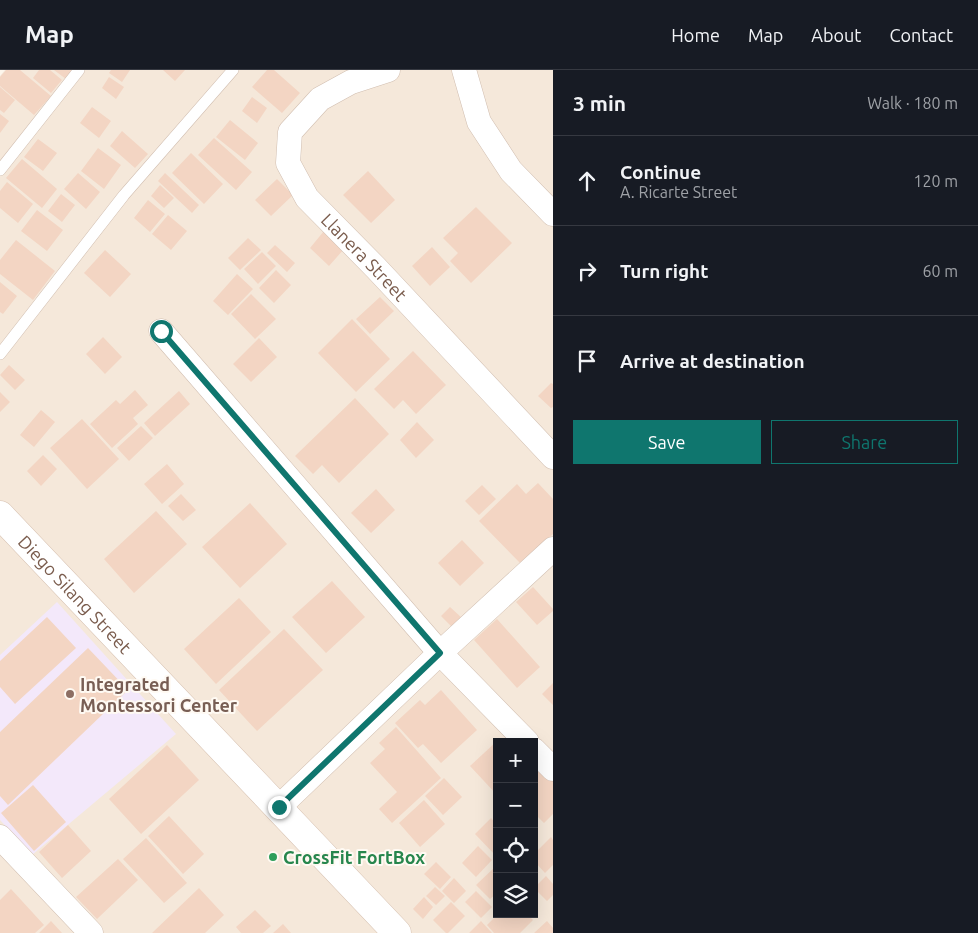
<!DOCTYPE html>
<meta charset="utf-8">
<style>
:root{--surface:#171b24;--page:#20242c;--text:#f1f3f6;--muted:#9ea1a6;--line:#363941;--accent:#0f766e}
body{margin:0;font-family:Ubuntu,sans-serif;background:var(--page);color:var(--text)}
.controls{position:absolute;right:15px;bottom:15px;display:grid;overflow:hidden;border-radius:0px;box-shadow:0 5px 20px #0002}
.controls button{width:45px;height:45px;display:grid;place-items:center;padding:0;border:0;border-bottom:1px solid var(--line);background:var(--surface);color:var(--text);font:25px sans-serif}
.stop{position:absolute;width:15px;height:15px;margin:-11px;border:4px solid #0f766e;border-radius:50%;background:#fff}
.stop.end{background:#0f766e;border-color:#fff;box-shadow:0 1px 5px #0008}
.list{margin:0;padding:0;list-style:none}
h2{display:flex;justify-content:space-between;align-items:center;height:65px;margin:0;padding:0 20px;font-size:21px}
h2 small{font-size:16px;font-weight:400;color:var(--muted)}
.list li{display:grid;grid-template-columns:32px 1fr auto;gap:15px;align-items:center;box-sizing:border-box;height:90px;padding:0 20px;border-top:1px solid var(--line)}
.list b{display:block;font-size:19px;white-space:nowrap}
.list p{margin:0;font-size:16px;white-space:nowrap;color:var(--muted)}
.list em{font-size:16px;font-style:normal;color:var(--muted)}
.actions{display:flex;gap:10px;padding:15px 20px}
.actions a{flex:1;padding:11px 0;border:1px solid var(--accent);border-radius:0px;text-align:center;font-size:18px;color:var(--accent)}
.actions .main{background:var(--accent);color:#fff}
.icon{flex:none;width:28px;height:28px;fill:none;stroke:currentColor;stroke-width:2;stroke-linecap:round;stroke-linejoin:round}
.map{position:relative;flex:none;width:553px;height:863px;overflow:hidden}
header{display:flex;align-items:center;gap:30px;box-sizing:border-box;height:70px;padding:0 25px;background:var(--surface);border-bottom:1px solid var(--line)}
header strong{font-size:24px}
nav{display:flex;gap:28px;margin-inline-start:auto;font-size:18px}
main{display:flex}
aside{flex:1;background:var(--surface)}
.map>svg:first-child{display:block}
</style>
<header>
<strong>Map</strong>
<nav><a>Home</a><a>Map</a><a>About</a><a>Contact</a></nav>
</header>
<main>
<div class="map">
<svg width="553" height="863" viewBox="0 0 553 863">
<rect width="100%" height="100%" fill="#fdf6ec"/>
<path fill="#f5e8da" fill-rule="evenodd" d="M 5,0 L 553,0 L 553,863 L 0,863 L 0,6 ZM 497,672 L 534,672 L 534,844 L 497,844 Z"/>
<path fill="#f3e8fa" d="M 57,532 L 176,664 L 32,785 L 0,750 L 0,585 Z"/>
<path fill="#f3d5c3" d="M 6,0 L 20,0 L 51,26 L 34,45 L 0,16 L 0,7 Z
M 39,0 L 50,0 L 62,10 L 51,23 L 33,8 Z
M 54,0 L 72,0 L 66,9 Z
M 111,0 L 130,0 L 122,12 L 109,3 Z
M 163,0 L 185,0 L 175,11 Z
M 267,0 L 274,0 L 300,23 L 282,43 L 252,17 Z
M 109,7 L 124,17 L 116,29 L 102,18 Z
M 0,17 L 15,30 L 4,43 L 0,40 Z
M 252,27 L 267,38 L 257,53 L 242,41 Z
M 92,37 L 111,51 L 99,68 L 80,53 Z
M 0,44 L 9,51 L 0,63 Z
M 230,50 L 258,73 L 245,90 L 216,67 Z
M 122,61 L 148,84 L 135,98 L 110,76 Z
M 214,68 L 252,102 L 236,120 L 198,85 Z
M 38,69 L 57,83 L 43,101 L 24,87 Z
M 98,78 L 121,95 L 104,119 L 81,101 Z
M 191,83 L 223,114 L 204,134 L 172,103 Z
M 22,89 L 57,119 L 42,138 L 6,108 Z
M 368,101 L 395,130 L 371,153 L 343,125 Z
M 78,103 L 100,122 L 86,139 L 64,119 Z
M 165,103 L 199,135 L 192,143 L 158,111 Z
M 277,109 L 293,125 L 271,146 L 255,130 Z
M 7,112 L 33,134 L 18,153 L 0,138 L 0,121 Z
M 160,115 L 174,128 L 164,138 L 151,126 Z
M 61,124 L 75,135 L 62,152 L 48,141 Z
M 148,130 L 165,144 L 150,162 L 134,148 Z
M 476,137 L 512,173 L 471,213 L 450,191 L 458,183 L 443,168 Z
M 37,140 L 63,160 L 47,181 L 21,161 Z
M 168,145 L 187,161 L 171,180 L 152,164 Z
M 324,161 L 344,179 L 329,196 L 310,178 Z
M 248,168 L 261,180 L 240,200 L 228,188 Z
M 16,170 L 55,201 L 33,230 L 0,204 L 0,190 Z
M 275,175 L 295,193 L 287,202 L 267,183 Z
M 432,177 L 450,197 L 430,216 L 412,196 Z
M 105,180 L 131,204 L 110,227 L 84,203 Z
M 262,182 L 276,196 L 258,214 L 244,199 Z
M 276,200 L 291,215 L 274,233 L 259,218 Z
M 237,204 L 253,219 L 228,245 L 213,231 Z
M 0,212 L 17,226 L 3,244 L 0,242 Z
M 251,224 L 276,249 L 255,269 L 231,244 Z
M 380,227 L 394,241 L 370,264 L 356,249 Z
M 352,249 L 390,289 L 356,322 L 318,283 Z
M 103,267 L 122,287 L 105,304 L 86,284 Z
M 259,268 L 277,287 L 251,312 L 233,294 Z
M 413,281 L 446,315 L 416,344 L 403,330 L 394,339 L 374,319 Z
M 9,295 L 25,310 L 15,320 L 0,305 Z
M 551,313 L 553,314 L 553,337 L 551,338 L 538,326 Z
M 135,320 L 148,335 L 133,348 L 138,354 L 112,378 L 90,354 L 116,330 L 120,334 Z
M 179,321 L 190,334 L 155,366 L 144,353 Z
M 0,322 L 10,332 L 0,342 Z
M 355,328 L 389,364 L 339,413 L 322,395 L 313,404 L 295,386 Z
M 41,340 L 55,352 L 34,377 L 20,365 Z
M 82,349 L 119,389 L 87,419 L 50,378 Z
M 417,352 L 434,370 L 416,388 L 400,370 Z
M 141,356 L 153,368 L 129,391 L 117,378 Z
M 43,385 L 57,399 L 41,416 L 27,401 Z
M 167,394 L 184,414 L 162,434 L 144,414 Z
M 538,413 L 553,429 L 553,464 L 521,494 L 479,451 L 517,414 L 526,424 Z
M 482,415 L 496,429 L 479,445 L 465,431 Z
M 376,419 L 395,440 L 371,463 L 351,443 Z
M 181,424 L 196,440 L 183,451 L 168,436 Z
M 250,433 L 287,474 L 240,518 L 202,477 Z
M 156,441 L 187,474 L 134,523 L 104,489 Z
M 462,470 L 484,493 L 460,516 L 438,493 Z
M 332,511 L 365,547 L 326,583 L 292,547 Z
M 533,517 L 553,539 L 553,541 L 537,555 L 516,532 Z
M 239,528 L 271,562 L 216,614 L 184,579 Z
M 450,537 L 462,548 L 453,558 L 441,546 Z
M 47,547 L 76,578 L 15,634 L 0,617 L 0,591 Z
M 497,549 L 540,597 L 517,618 L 474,570 Z
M 284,559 L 323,600 L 257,661 L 219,620 Z
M 88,578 L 128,620 L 8,735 L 0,726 L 0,662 Z
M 553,613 L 553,635 L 542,624 Z
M 441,620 L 477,660 L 441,693 L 423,674 L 418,678 L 395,653 L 420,630 L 425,635 Z
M 396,657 L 441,708 L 392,753 L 379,739 L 397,722 L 370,693 L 385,679 L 379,673 Z
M 497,671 L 497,725 L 470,696 Z
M 167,675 L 199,710 L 141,764 L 109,729 Z
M 543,696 L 553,707 L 553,744 L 544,753 L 534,743 L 534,704 Z
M 444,708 L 462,727 L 443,745 L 425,726 Z
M 33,715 L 66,752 L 34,781 L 1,743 Z
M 424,730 L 445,754 L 420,777 L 399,753 Z
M 169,746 L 204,784 L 183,804 L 148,766 Z
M 491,748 L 497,755 L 497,787 L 475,764 Z
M 68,755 L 91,781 L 62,808 L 39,782 Z
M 551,767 L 553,770 L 553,795 L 545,803 L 534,791 L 534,784 Z
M 146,768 L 187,813 L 164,833 L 123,789 Z
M 478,776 L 492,790 L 476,807 L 462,793 Z
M 118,789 L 138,810 L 97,849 L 76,827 Z
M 436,792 L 451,807 L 440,819 L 424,804 Z
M 496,796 L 497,823 L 490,829 L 476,815 Z
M 546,806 L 553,814 L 553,825 L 547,831 L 534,818 Z
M 454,808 L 466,821 L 454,833 L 442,821 Z
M 435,817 L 445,826 L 436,835 L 426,826 Z
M 199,818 L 224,845 L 205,863 L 152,863 Z
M 11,819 L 44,855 L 35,863 L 0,863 L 0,830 Z
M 476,821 L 492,837 L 481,848 L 465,832 Z
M 424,827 L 433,837 L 423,849 L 413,839 Z
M 451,832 L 465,846 L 448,863 L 446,863 L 433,850 Z
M 255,840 L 271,856 L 263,863 L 241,863 L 236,857 Z
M 498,844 L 527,844 L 533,850 L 520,863 L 494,863 L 487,855 Z
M 51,851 L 62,863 L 39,863 Z
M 481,851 L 492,863 L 469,863 Z
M 547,851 L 553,858 L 553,863 L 534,863 Z
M 283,854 L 291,863 L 273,863 Z"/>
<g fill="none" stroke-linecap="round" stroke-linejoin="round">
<g stroke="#d1beb0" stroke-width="12">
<path id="lane" d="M 0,100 L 79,0
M 0,284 L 124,125 L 233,0"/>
</g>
<g stroke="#d1beb0" stroke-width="25">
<g id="street">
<path id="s1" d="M 388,0 L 351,12 L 320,29 L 290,62 L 288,93 L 307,128 L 376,198 L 553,387"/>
<path d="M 464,0 L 479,52 L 511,101 L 553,144"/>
<path d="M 161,261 L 440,583 L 527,672"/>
<path d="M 534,680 L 553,699"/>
<path d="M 279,737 L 440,583 L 553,479"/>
<path d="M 0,767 L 91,863"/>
</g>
</g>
<g stroke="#d6c0b0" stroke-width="29">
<g id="secondary">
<path id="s2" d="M 0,445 L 397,863"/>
</g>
</g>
<use href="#lane" stroke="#fff" stroke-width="11"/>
<use href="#street" stroke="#fff" stroke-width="24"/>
<use href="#secondary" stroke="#fff" stroke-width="28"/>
</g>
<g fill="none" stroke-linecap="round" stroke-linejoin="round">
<path stroke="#0f766e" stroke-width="6" d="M 161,261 L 440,583 L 279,737"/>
</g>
<circle fill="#8d6e63" stroke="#fffaf3" stroke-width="2" cx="70" cy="624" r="5"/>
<circle fill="#2e9e5b" stroke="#fffaf3" stroke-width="2" cx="273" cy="787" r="5"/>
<g text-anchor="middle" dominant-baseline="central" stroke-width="4" stroke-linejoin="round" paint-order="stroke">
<g font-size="18" fill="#7a5c4d" stroke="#fffaf3">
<text stroke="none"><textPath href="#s1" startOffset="272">Llanera Street</textPath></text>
<text stroke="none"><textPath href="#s2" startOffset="109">Diego Silang Street</textPath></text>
</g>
<g font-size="18" font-weight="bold" fill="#785e54" stroke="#fffaf3" text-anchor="start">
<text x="80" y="614">Integrated<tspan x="80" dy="21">Montessori Center</tspan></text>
</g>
<g font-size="18" font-weight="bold" fill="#27864d" stroke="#fffaf3" text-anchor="start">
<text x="283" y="787">CrossFit FortBox</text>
</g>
</g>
</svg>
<div class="controls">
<button>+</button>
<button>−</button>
<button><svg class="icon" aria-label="locate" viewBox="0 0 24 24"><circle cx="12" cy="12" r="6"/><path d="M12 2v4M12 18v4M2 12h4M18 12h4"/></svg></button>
<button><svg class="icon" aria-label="layers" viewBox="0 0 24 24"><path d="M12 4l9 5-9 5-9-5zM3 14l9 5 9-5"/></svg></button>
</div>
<div class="stop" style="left:161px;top:261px"></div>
<div class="stop end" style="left:279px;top:737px"></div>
</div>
<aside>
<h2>3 min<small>Walk · 180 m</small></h2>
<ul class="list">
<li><svg class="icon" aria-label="ahead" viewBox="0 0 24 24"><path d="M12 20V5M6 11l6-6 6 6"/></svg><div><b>Continue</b><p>A. Ricarte Street</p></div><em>120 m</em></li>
<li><svg class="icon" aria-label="right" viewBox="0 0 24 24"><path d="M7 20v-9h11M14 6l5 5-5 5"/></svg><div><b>Turn right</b></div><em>60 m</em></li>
<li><svg class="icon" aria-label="arrive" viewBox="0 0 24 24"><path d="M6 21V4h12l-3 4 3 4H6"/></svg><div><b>Arrive at destination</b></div></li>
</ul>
<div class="actions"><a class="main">Save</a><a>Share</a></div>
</aside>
</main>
